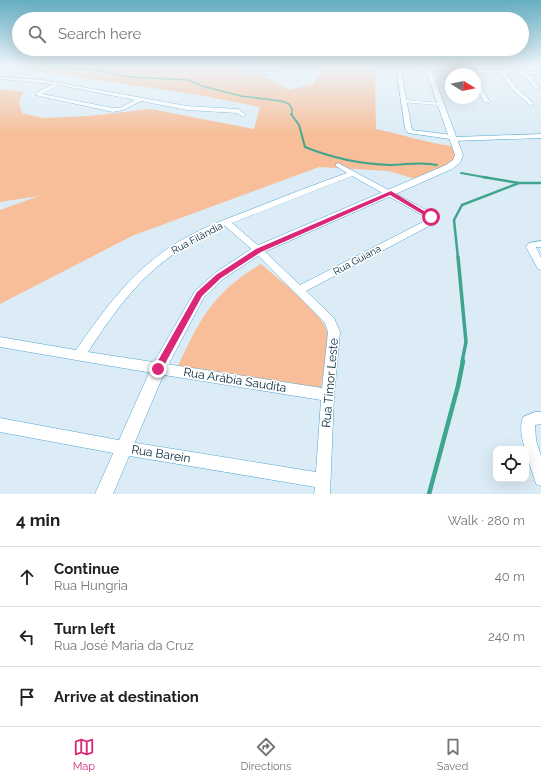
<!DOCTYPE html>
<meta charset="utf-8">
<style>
:root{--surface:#fff;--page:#f2f2f2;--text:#202124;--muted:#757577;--line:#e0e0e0;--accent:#db2777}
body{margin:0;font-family:Raleway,sans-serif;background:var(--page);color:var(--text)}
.controls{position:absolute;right:12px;bottom:12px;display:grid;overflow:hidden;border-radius:8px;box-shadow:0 4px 16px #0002}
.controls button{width:36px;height:36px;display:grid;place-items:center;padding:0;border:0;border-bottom:1px solid var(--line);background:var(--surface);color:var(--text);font:20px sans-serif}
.compass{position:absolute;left:445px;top:68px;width:36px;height:36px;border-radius:50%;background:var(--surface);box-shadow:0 4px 16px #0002;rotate:100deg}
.stop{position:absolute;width:12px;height:12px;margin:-9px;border:3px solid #db2777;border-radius:50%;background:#fff}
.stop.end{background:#db2777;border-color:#fff;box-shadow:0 1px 4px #0008}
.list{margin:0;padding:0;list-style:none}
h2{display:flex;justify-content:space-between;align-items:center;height:52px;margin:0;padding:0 16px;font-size:17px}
h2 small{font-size:13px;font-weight:400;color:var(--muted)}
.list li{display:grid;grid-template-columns:26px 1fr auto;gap:12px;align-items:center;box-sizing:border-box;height:60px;padding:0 16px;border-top:1px solid var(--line)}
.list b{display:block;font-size:15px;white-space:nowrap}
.list p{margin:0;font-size:13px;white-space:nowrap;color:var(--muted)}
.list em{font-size:13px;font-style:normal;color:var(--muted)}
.icon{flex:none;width:22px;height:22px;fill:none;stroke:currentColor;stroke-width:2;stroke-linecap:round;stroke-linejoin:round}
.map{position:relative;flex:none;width:541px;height:494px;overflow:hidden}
.search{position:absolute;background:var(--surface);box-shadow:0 4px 16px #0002;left:12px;right:12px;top:12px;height:44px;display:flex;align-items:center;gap:10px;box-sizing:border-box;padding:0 14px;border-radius:22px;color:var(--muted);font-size:15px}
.sheet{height:232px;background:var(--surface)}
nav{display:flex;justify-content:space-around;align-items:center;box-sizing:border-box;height:56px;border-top:1px solid var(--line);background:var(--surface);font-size:11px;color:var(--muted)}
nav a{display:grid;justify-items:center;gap:2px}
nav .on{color:var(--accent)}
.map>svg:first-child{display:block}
</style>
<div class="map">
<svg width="541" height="494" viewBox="0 0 541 494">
<rect width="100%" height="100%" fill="#dcecf6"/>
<path fill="#f7be99" d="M 0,66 L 224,66 L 262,75 L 289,90 L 313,84 L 324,66 L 370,66 L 375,72 L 376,129 C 401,134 426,143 451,146 L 456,156 C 450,168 427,174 415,179 L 389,171 L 319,167 L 132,236 L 0,304 L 0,210 L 39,196 L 0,202 L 0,89 L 24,92 L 19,102 L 22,113 L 43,118 L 88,116 L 151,109 L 254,129 L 260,107 L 199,95 L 37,71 L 0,70 Z
M 261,264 C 275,276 325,315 327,332 C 328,348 323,372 321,388 L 178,366 C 200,318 214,292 261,264 Z"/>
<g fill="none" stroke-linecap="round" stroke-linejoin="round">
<path stroke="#3fa58c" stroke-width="1.5" d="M 38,66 L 95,70 L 131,77 L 188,80 L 202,86 L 241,96 L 281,101 L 289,104 L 292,109 L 292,115"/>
<path stroke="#3fa58c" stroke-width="2" d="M 291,114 L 299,125 L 305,147 C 332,158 361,164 390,165 C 406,165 421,161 437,165
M 461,173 L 489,178"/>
<path stroke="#3fa58c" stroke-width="2.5" d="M 483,177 L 519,183 L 541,183
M 458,258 L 454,220 L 462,205 L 519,183"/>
<path stroke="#3fa58c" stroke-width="3.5" d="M 458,257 L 466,342 L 462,362"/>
<path stroke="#3fa58c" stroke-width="4.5" d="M 429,494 L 458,386 L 463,361"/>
<g stroke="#4da6d4" stroke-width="3">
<path id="service" d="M 403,101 L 440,104"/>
</g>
<g stroke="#4da6d4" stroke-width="1">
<path id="minor" d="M 235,66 C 248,66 260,72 273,72 C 280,73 286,66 294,66 L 275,75 Z
M 396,66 L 400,66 L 412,130 L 452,135 L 455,137 L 541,134 L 541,138 L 453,141 L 450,139 L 408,133 L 405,128 Z
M 428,67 L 541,72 L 541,74 L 528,74 L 540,88 L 536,89 L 523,74 L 505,73 L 517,88 L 533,103 L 534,104 L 531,106 L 513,90 L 500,73 L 426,69 Z
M 0,77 L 43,80 L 187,106 L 238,109 L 246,115 L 243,117 L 237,113 L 187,110 L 141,101 L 123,110 L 113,112 L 35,95 L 41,90 L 53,84 L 0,79 ZM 59,85 L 135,100 L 120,108 L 113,108 L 42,94 Z
M 475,80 L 477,81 L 490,102 L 489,103 L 484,102 L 475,85 Z
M 338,163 L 430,212 L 435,219 L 429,226 L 306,291 L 334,318 L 340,332 L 334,395 L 330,494 L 314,494 L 315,487 L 124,455 L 0,432 L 0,418 L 124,441 L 316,472 L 321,400 L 158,374 L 0,347 L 0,337 L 76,350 C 99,317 123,283 155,258 C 182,236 215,223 247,211 C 280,198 313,185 347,173 L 336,166 L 336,164 ZM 352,176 L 424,216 L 427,219 L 423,222 L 300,285 L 261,248 L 232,223 ZM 225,226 L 255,252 L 325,323 L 328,332 L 322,388 L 88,352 C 126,293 159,253 225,226 Z
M 541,241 L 541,247 L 536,247 L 541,258 L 541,270 L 538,269 L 526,247 L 529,243 Z
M 535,412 L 541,412 L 541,424 L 535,425 L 536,440 L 541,456 L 541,486 L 536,484 L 526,453 L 526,449 L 525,449 C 522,439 519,427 523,417 Z"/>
</g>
<g stroke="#4da6d4" stroke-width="1">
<path id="tertiary" d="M 400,66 L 425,68 L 424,66 L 430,66 L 463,155 L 460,163 L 452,169 L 262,253 L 223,279 L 204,297 L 165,371 L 113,494 L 95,494 L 153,364 L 195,291 L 215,273 L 254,247 L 446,165 L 453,160 L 455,155 L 426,71 Z"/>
</g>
<use href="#service" stroke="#fff" stroke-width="2.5"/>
<use href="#minor" fill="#fff" fill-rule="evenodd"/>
<use href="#tertiary" fill="#fff" fill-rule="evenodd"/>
</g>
<linearGradient id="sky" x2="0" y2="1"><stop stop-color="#64aec3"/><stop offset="0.49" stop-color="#eff6fb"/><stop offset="1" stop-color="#eff6fb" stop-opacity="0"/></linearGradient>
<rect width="541" height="135" fill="url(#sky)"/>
<path fill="#db2777" d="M 391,191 L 434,217 L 429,218 L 390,195 L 261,252 L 221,278 L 202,296 L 161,371 L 155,371 L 155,366 L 197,292 L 216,275 L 256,249 Z"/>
<g text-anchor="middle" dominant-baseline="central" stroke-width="3" stroke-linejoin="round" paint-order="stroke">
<g font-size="10" fill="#002739" stroke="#fff">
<text transform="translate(197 238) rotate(-28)">Rua Filândia</text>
<text transform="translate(357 260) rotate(-28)">Rua Guiana</text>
</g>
<g font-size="12" fill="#002739" stroke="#fff">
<text transform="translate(235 380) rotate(9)">Rua Arábia Saudita</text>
<text transform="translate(330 383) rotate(-85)">Rua Timor Leste</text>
<text transform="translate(161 454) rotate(9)">Rua Barein</text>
</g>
</g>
</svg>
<div class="controls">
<button><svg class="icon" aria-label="locate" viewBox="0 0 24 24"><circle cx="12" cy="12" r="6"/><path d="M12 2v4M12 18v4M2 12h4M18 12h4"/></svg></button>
</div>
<svg class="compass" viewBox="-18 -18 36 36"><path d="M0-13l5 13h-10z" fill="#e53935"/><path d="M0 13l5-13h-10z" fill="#757577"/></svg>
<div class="stop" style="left:431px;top:217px"></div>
<div class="stop end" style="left:158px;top:369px"></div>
<div class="search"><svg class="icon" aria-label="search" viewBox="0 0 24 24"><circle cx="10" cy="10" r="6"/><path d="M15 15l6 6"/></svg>Search here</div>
</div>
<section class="sheet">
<h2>4 min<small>Walk · 280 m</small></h2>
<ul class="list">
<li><svg class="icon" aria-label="ahead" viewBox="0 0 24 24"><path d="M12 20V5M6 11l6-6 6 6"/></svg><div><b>Continue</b><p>Rua Hungria</p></div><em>40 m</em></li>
<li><svg class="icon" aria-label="left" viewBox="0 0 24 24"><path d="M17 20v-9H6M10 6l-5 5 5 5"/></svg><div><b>Turn left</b><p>Rua José Maria da Cruz</p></div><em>240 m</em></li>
<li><svg class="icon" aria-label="arrive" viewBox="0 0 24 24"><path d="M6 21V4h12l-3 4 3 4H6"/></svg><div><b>Arrive at destination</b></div></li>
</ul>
</section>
<nav>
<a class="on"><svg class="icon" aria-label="map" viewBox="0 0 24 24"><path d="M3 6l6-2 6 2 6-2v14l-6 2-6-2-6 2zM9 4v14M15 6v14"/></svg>Map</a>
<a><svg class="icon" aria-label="directions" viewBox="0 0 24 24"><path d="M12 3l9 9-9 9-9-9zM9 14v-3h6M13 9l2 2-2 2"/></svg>Directions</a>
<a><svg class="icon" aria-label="saved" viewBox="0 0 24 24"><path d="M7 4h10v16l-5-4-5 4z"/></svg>Saved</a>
</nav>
